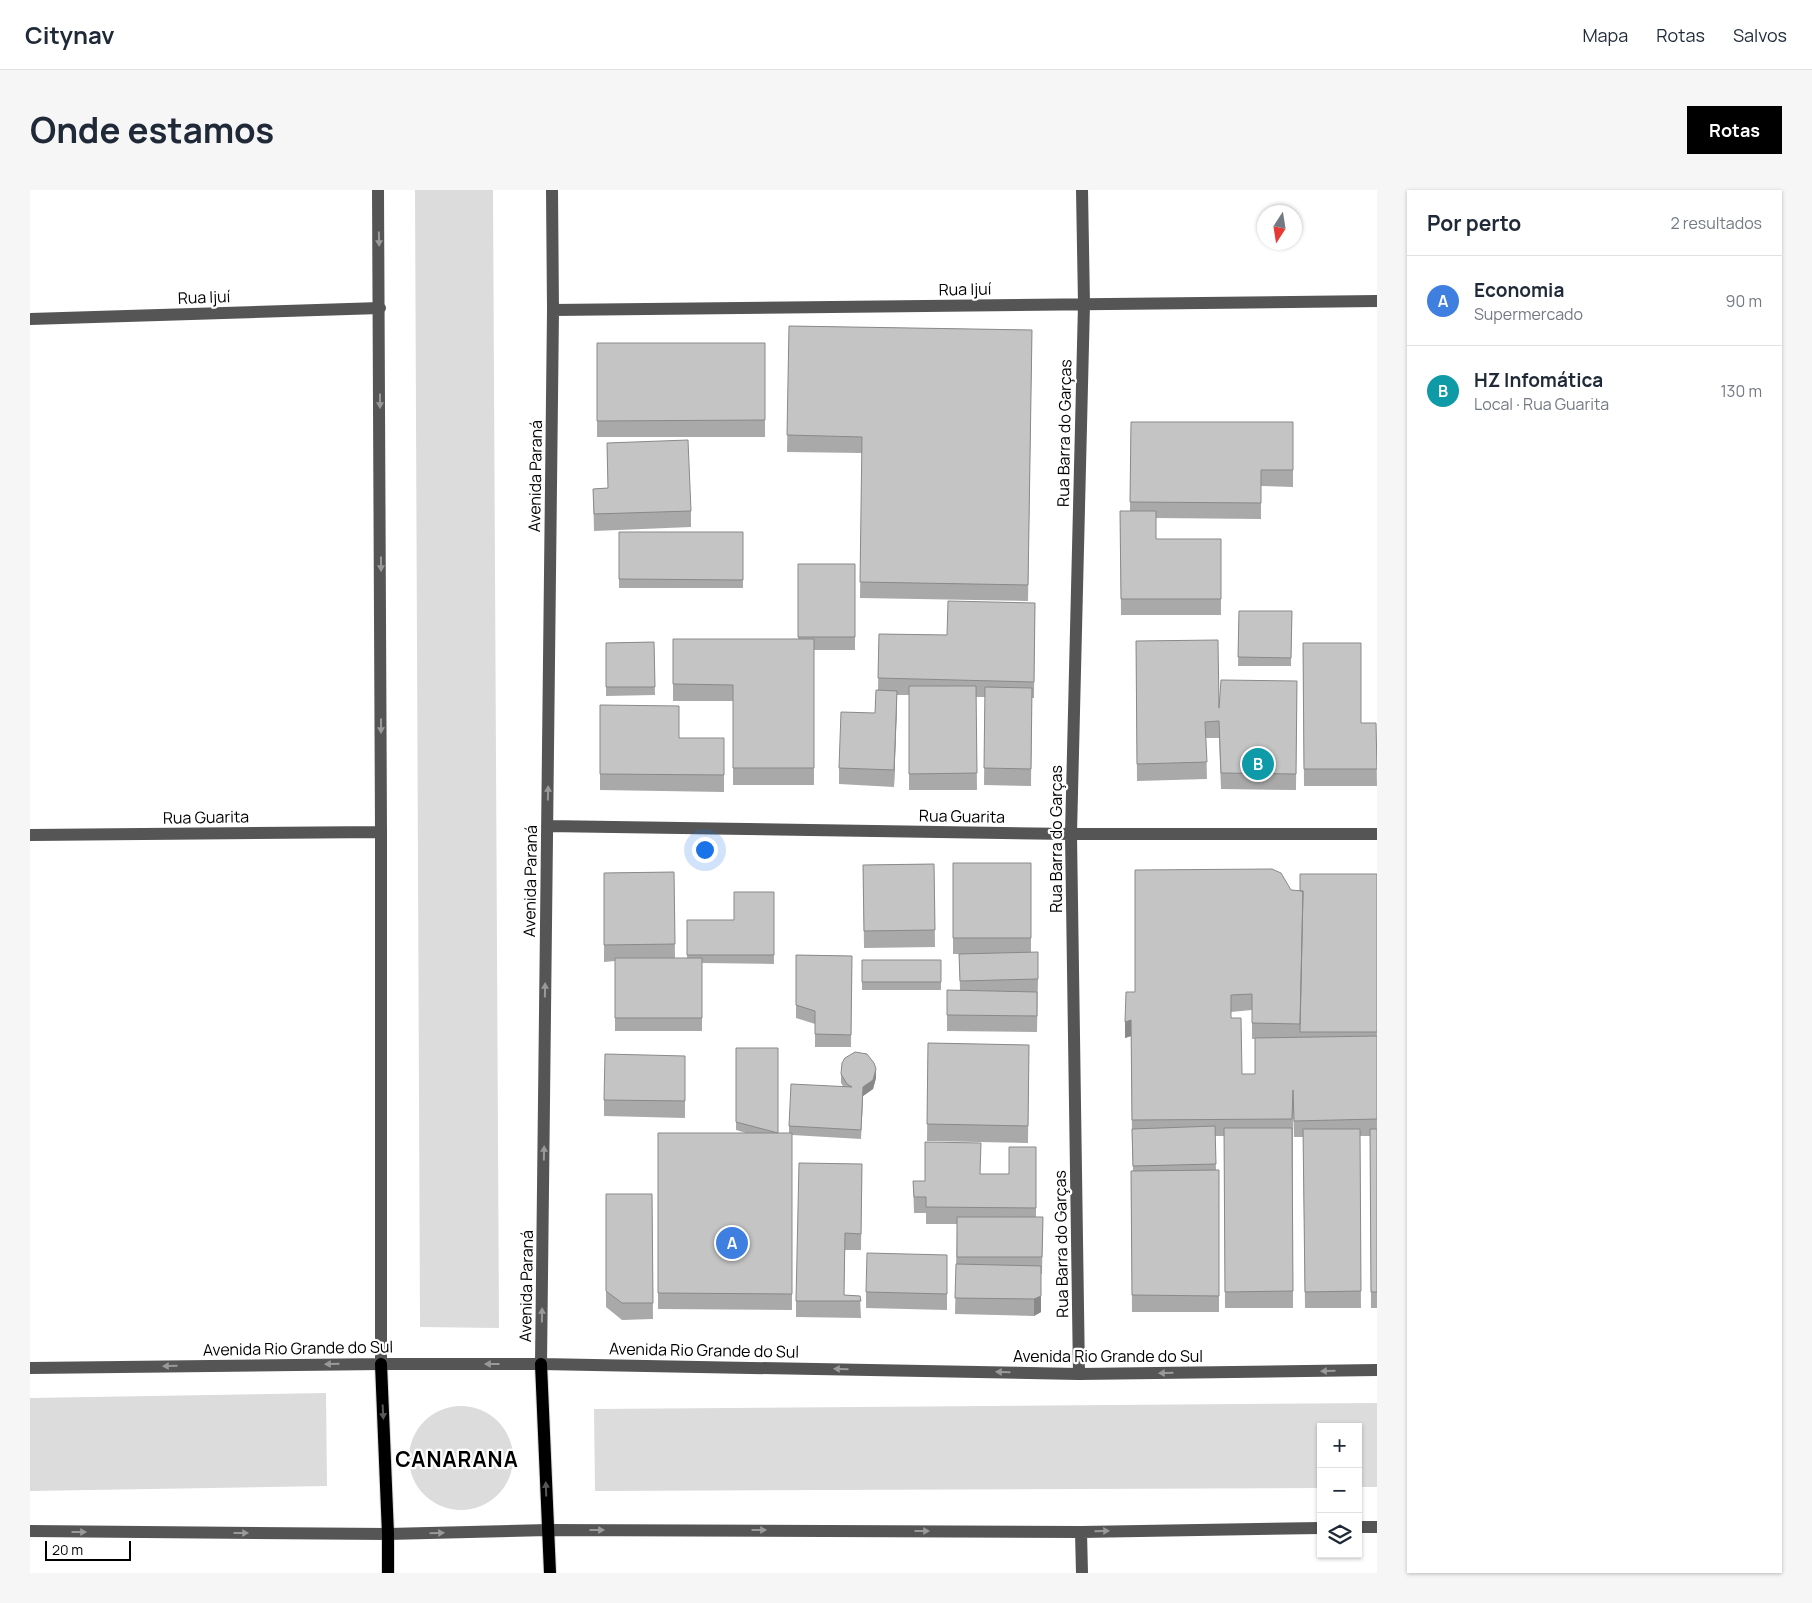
<!DOCTYPE html>
<html lang="pt">
<meta charset="utf-8">
<style>
:root{--surface:#fff;--page:#f6f6f7;--text:#1f2937;--muted:#747a83;--line:#e0e1e3;--accent:#000}
body{margin:0;font-family:Manrope,sans-serif;background:var(--page);color:var(--text)}
.controls{position:absolute;right:15px;bottom:15px;display:grid;overflow:hidden;border-radius:0px;box-shadow:0 1px 4px #0004}
.controls button{width:45px;height:45px;display:grid;place-items:center;padding:0;border:0;border-bottom:1px solid var(--line);background:var(--surface);color:var(--text);font:25px sans-serif}
.compass{position:absolute;left:1227px;top:15px;width:45px;height:45px;border-radius:50%;background:var(--surface);box-shadow:0 1px 4px #0004;rotate:192deg}
.scale{position:absolute;left:15px;bottom:12px;width:86px;box-sizing:border-box;padding-left:5px;border:2px solid #000;border-top:0;font-size:14px;line-height:18px;white-space:nowrap;color:#000;-webkit-text-stroke:4px #fff;paint-order:stroke}
.you{position:absolute;left:674px;top:659px;width:18px;height:18px;margin:-12px;border:4px solid #fff;border-radius:50%;background:#1a73e8;box-shadow:0 0 0 8px #1a73e833}
.badge{display:grid;place-items:center;width:32px;height:32px;border-radius:50%;background:var(--accent);color:#fff;font-size:16px;font-weight:700}
.pin{position:absolute;translate:-50% -50%;border:2px solid #fff;box-shadow:0 1px 5px #0006}
.list{margin:0;padding:0;list-style:none}
h2{display:flex;justify-content:space-between;align-items:center;height:65px;margin:0;padding:0 20px;font-size:21px}
h2 small{font-size:16px;font-weight:400;color:var(--muted)}
.list li{display:grid;grid-template-columns:32px 1fr auto;gap:15px;align-items:center;box-sizing:border-box;height:90px;padding:0 20px;border-top:1px solid var(--line)}
.list b{display:block;font-size:19px;white-space:nowrap}
.list p{margin:0;font-size:16px;white-space:nowrap;color:var(--muted)}
.list em{font-size:16px;font-style:normal;color:var(--muted)}
.icon{flex:none;width:28px;height:28px;fill:none;stroke:currentColor;stroke-width:2;stroke-linecap:round;stroke-linejoin:round}
.map{position:relative;flex:none;width:1347px;height:1383px;overflow:hidden;border-radius:0px}
header{display:flex;align-items:center;gap:30px;box-sizing:border-box;height:70px;padding:0 25px;background:var(--surface);border-bottom:1px solid var(--line)}
header strong{font-size:24px}
nav{display:flex;gap:28px;margin-inline-start:auto;font-size:18px}
.intro{display:flex;align-items:center;justify-content:space-between;box-sizing:border-box;height:120px;padding:0 30px}
h1{margin:0;font-size:35px}
.button{padding:12px 22px;border-radius:0px;background:var(--accent);color:#fff;font-size:18px;font-weight:700}
main{display:flex;gap:30px;padding:0 30px}
aside{flex:1;background:var(--surface);border-radius:0px;box-shadow:0 1px 4px #0004}
.map>svg:first-child{display:block}
</style>
<header>
<strong>Citynav</strong>
<nav><a>Mapa</a><a>Rotas</a><a>Salvos</a></nav>
</header>
<div class="intro"><h1>Onde estamos</h1><a class="button">Rotas</a></div>
<main>
<div class="map">
<svg width="1347" height="1383" viewBox="0 0 1347 1383">
<rect width="100%" height="100%" fill="#fff"/>
<path fill="#dcdcdc" d="M 385,0 L 463,0 L 469,1138 L 390,1137 Z
M 296,1203 L 297,1296 L 0,1301 L 0,1208 Z
M 1347,1213 L 1347,1297 L 1328,1297 L 1328,1237 L 1291,1237 L 1291,1298 L 565,1301 L 564,1219 Z
M379 1268a52 52 0 1 1 104 0a52 52 0 1 1-104 0Z"/>
<g fill="none" stroke-linecap="round" stroke-linejoin="round">
<g stroke="#dbdbdb" stroke-width="14">
<path id="major" d="M 351,1174 L 358,1344 L 358,1383
M 511,1174 L 520,1383"/>
</g>
<path stroke="#555" stroke-width="12" d="M 348,0 L 351,642 L 351,1174
M 523,120 L 1347,111
M 0,129 L 350,118
M 517,636 L 1041,644 L 1347,644
M 0,645 L 351,642
M 511,1174 L 523,120 L 522,0
M 0,1178 L 351,1174 L 511,1174 L 1049,1184 L 1347,1180
M 1049,1184 L 1041,644 L 1054,114 L 1052,0
M 1328,1337 L 1347,1337
M 0,1341 L 358,1344 L 518,1340 L 1051,1342 L 1291,1338
M 1051,1342 L 1052,1383"/>
<use href="#major" stroke="#000" stroke-width="12"/>
</g>
<path fill="#a9a9a9" fill-rule="evenodd" d="M 759,136 L 1002,140 L 998,411 L 830,408 L 832,263 L 757,262 Z
M 567,153 L 735,153 L 735,247 L 567,247 Z
M 1101,232 L 1263,232 L 1263,297 L 1231,296 L 1231,329 L 1126,328 L 1126,349 L 1191,349 L 1191,425 L 1091,425 L 1090,321 L 1100,321 Z
M 577,253 L 661,321 L 661,337 L 564,341 L 563,299 L 578,298 Z
M 589,342 L 713,342 L 713,398 L 589,398 Z
M 768,374 L 825,374 L 825,460 L 784,460 L 784,595 L 703,595 L 703,511 L 643,511 L 643,449 L 768,449 Z
M 1005,413 L 1004,508 L 1002,508 L 1001,596 L 954,595 L 955,507 L 946,507 L 947,600 L 879,600 L 879,505 L 867,505 L 864,597 L 809,594 L 809,578 L 845,523 L 848,500 L 849,444 L 917,445 Z
M 1209,421 L 1262,421 L 1261,476 L 1208,476 Z
M 1106,451 L 1189,518 L 1267,491 L 1266,600 L 1191,599 L 1189,548 L 1176,548 L 1177,589 L 1107,591 Z
M 624,452 L 625,505 L 576,506 L 576,453 Z
M 1273,453 L 1331,533 L 1346,533 L 1347,596 L 1274,596 Z
M 570,515 L 649,548 L 694,548 L 694,602 L 570,600 Z
M 923,673 L 1001,673 L 1001,762 L 1008,789 L 1007,842 L 917,841 L 917,800 L 930,800 L 929,764 L 931,764 L 923,764 Z
M 904,674 L 905,757 L 834,758 L 833,675 Z
M 644,682 L 645,768 L 657,768 L 657,730 L 704,730 L 744,702 L 744,774 L 672,773 L 672,841 L 585,841 L 585,771 L 574,772 L 574,683 Z
M 1347,684 L 1347,1118 L 1341,1118 L 1340,946 L 1330,946 L 1331,1118 L 1275,1118 L 1273,947 L 1264,947 L 1263,916 L 1263,1118 L 1195,1118 L 1194,946 L 1185,946 L 1186,980 L 1189,980 L 1189,1122 L 1102,1122 L 1101,981 L 1103,981 L 1102,955 L 1101,846 L 1095,848 L 1105,802 L 1261,700 L 1270,701 ZM 1222,820 L 1222,849 L 1225,849 L 1225,884 L 1212,884 L 1201,828 L 1201,822 Z
M 766,765 L 822,766 L 821,857 L 785,857 L 785,834 L 766,828 Z
M 832,770 L 911,770 L 911,800 L 832,800 Z
M 898,853 L 999,855 L 998,953 L 897,951 Z
M 706,858 L 748,943 L 759,943 L 759,936 L 813,896 L 811,893 L 811,884 L 846,888 L 843,899 L 833,906 L 831,949 L 762,945 L 762,1120 L 628,1119 L 628,943 L 716,943 L 706,940 Z
M 655,866 L 655,928 L 574,926 L 574,910 Z
M 1006,957 L 1006,1027 L 1013,1027 L 1012,1084 L 1011,1084 L 1011,1122 L 1004,1126 L 925,1124 L 927,1034 L 896,1034 L 896,1023 L 884,1023 L 883,991 L 895,991 L 951,984 L 979,984 Z
M 832,974 L 831,1060 L 815,1060 L 814,1105 L 830,1106 L 831,1128 L 766,1127 L 766,1111 Z
M 576,1004 L 622,1004 L 623,1129 L 592,1130 L 576,1117 Z
M 917,1065 L 917,1120 L 836,1118 L 836,1102 Z"/>
<path fill="#898989" d="M 867,501 L 867,518 L 864,597 L 864,580 Z
M 1101,830 L 1101,846 L 1095,848 L 1095,832 Z
M 846,879 L 846,888 L 843,899 L 833,906 L 831,949 L 833,897 Z
M 1011,1076 L 1011,1122 L 1004,1126 L 1004,1109 Z"/>
<path fill="#c4c4c4" stroke="#898989" d="M 759,136 L 1002,140 L 998,395 L 830,392 L 832,247 L 757,245 Z
M 567,153 L 735,153 L 735,230 L 567,231 Z
M 1101,232 L 1263,232 L 1263,280 L 1231,280 L 1231,313 L 1100,312 Z
M 658,250 L 661,321 L 564,324 L 563,299 L 578,298 L 577,253 Z
M 1090,321 L 1126,321 L 1126,349 L 1191,349 L 1191,409 L 1091,409 Z
M 589,342 L 713,342 L 713,390 L 589,389 Z
M 768,374 L 825,374 L 825,447 L 768,447 Z
M 918,411 L 1005,413 L 1004,492 L 848,488 L 849,444 L 917,445 Z
M 1209,421 L 1262,421 L 1261,468 L 1208,467 Z
M 643,449 L 784,449 L 784,578 L 703,578 L 703,495 L 643,494 Z
M 1188,450 L 1189,518 L 1191,490 L 1267,491 L 1266,584 L 1191,583 L 1189,531 L 1175,532 L 1177,572 L 1107,574 L 1106,451 Z
M 624,452 L 625,497 L 576,497 L 576,453 Z
M 1273,453 L 1331,453 L 1331,533 L 1346,533 L 1347,579 L 1274,579 Z
M 879,496 L 946,496 L 947,583 L 879,584 Z
M 955,497 L 1002,498 L 1001,579 L 954,578 Z
M 846,500 L 867,501 L 864,580 L 809,578 L 811,522 L 845,523 Z
M 570,515 L 649,516 L 649,548 L 694,548 L 694,585 L 570,584 Z
M 923,673 L 1001,673 L 1001,748 L 923,748 Z
M 904,674 L 905,740 L 834,741 L 833,675 Z
M 1242,679 L 1251,683 L 1261,700 L 1273,701 L 1270,834 L 1222,833 L 1222,804 L 1201,805 L 1201,828 L 1211,828 L 1212,884 L 1225,884 L 1225,848 L 1347,846 L 1347,929 L 1264,931 L 1263,900 L 1262,929 L 1102,930 L 1101,830 L 1095,832 L 1096,802 L 1105,802 L 1105,680 Z
M 644,682 L 645,754 L 574,755 L 574,683 Z
M 1270,684 L 1347,684 L 1347,842 L 1270,842 L 1273,701 L 1270,701 Z
M 704,702 L 744,702 L 744,765 L 657,765 L 657,730 L 704,730 Z
M 1008,762 L 1008,789 L 930,791 L 929,764 Z
M 766,765 L 822,766 L 821,845 L 785,844 L 785,821 L 766,815 Z
M 585,768 L 672,768 L 672,828 L 585,828 Z
M 832,770 L 911,770 L 911,792 L 832,792 Z
M 917,800 L 1007,802 L 1007,826 L 917,825 Z
M 898,853 L 999,855 L 998,936 L 897,934 Z
M 706,858 L 748,858 L 748,943 L 706,932 Z
M 825,862 L 837,864 L 844,873 L 846,879 L 843,890 L 833,897 L 831,940 L 759,936 L 761,894 L 822,897 L 817,894 L 811,884 L 812,873 L 815,868 Z
M 575,864 L 655,866 L 655,911 L 574,910 Z
M 1185,936 L 1186,974 L 1103,976 L 1102,939 Z
M 1194,938 L 1262,938 L 1263,1101 L 1195,1102 Z
M 1273,939 L 1330,939 L 1331,1101 L 1275,1102 Z
M 1340,939 L 1347,939 L 1347,1102 L 1341,1102 Z
M 628,943 L 762,943 L 762,1104 L 628,1103 Z
M 895,952 L 951,953 L 950,984 L 979,984 L 979,957 L 1006,957 L 1006,1018 L 896,1017 L 896,1007 L 884,1007 L 883,991 L 895,991 Z
M 769,973 L 832,974 L 831,1044 L 815,1043 L 814,1105 L 830,1106 L 831,1111 L 766,1111 Z
M 1189,980 L 1189,1106 L 1102,1105 L 1101,981 Z
M 576,1004 L 622,1004 L 623,1113 L 592,1113 L 576,1101 Z
M 927,1027 L 1013,1027 L 1012,1067 L 927,1067 Z
M 837,1063 L 917,1065 L 917,1104 L 836,1102 Z
M 926,1074 L 1011,1076 L 1011,1106 L 1004,1109 L 925,1108 Z"/>
<defs><path id="oneway-solid" d="M-6-.8H1V-3.2L6.5 0L1 3.2V.8H-6Z" transform="scale(1.25)"/></defs>
<g fill="#999">
<use href="#oneway-solid" transform="translate(349 49) rotate(89)"/>
<use href="#oneway-solid" transform="translate(350 211) rotate(90)"/>
<use href="#oneway-solid" transform="translate(351 374) rotate(90)"/>
<use href="#oneway-solid" transform="translate(351 536) rotate(90)"/>
<use href="#oneway-solid" transform="translate(518 603) rotate(-89)"/>
<use href="#oneway-solid" transform="translate(515 800) rotate(-89)"/>
<use href="#oneway-solid" transform="translate(514 963) rotate(-89)"/>
<use href="#oneway-solid" transform="translate(512 1125) rotate(-89)"/>
<use href="#oneway-solid" transform="translate(302 1174) rotate(179)"/>
<use href="#oneway-solid" transform="translate(462 1174) rotate(-180)"/>
<use href="#oneway-solid" transform="translate(140 1176) rotate(179)"/>
<use href="#oneway-solid" transform="translate(811 1179) rotate(-179)"/>
<use href="#oneway-solid" transform="translate(1298 1181) rotate(179)"/>
<use href="#oneway-solid" transform="translate(973 1182) rotate(-179)"/>
<use href="#oneway-solid" transform="translate(1136 1183) rotate(179)"/>
<use href="#oneway-solid" transform="translate(567 1340)"/>
<use href="#oneway-solid" transform="translate(729 1340)"/>
<use href="#oneway-solid" transform="translate(892 1341)"/>
<use href="#oneway-solid" transform="translate(1072 1341) rotate(-1)"/>
<use href="#oneway-solid" transform="translate(49 1342)"/>
<use href="#oneway-solid" transform="translate(211 1343)"/>
<use href="#oneway-solid" transform="translate(407 1343) rotate(-2)"/>
</g>
<g fill="#595959">
<use href="#oneway-solid" transform="translate(353 1222) rotate(87)"/>
<use href="#oneway-solid" transform="translate(516 1299) rotate(-92)"/>
</g>
<g text-anchor="middle" dominant-baseline="central" stroke-width="4.5" stroke-linejoin="round" paint-order="stroke">
<g font-size="16" fill="#000" stroke="#fff">
<text transform="translate(935 99) rotate(-1)">Rua Ijuí</text>
<text transform="translate(174 107) rotate(-2)">Rua Ijuí</text>
<text transform="translate(1034 243) rotate(-89)">Rua Barra do Garças</text>
<text transform="translate(505 286) rotate(-89)">Avenida Paraná</text>
<text transform="translate(932 626) rotate(1)">Rua Guarita</text>
<text transform="translate(176 627) rotate(-1)">Rua Guarita</text>
<text transform="translate(1026 649) rotate(-90)">Rua Barra do Garças</text>
<text transform="translate(500 691) rotate(-89)">Avenida Paraná</text>
<text transform="translate(1031 1054) rotate(-91)">Rua Barra do Garças</text>
<text transform="translate(496 1096) rotate(-89)">Avenida Paraná</text>
<text transform="translate(268 1158) rotate(-1)">Avenida Rio Grande do Sul</text>
<text transform="translate(674 1160) rotate(1)">Avenida Rio Grande do Sul</text>
<text x="1078" y="1166">Avenida Rio Grande do Sul</text>
</g>
<g font-size="21" font-weight="bold" letter-spacing="1" fill="#000" stroke="#fff">
<text x="427" y="1269">CANARANA</text>
</g>
</g>
</svg>
<div class="controls">
<button>+</button>
<button>−</button>
<button><svg class="icon" aria-label="layers" viewBox="0 0 24 24"><path d="M12 4l9 5-9 5-9-5zM3 14l9 5 9-5"/></svg></button>
</div>
<svg class="compass" viewBox="-18 -18 36 36"><path d="M0-13l5 13h-10z" fill="#e53935"/><path d="M0 13l5-13h-10z" fill="#747a83"/></svg>
<div class="scale">20 m</div>
<div class="you"></div>
<div class="pin badge" style="left:702px;top:1053px;background:#3f7fe0">A</div>
<div class="pin badge" style="left:1228px;top:574px;background:#0f9aa8">B</div>
</div>
<aside>
<h2>Por perto<small>2 resultados</small></h2>
<ul class="list">
<li><span class="badge" style="background:#3f7fe0">A</span><div><b>Economia</b><p>Supermercado</p></div><em>90 m</em></li>
<li><span class="badge" style="background:#0f9aa8">B</span><div><b>HZ Infomática</b><p>Local · Rua Guarita</p></div><em>130 m</em></li>
</ul>
</aside>
</main>
